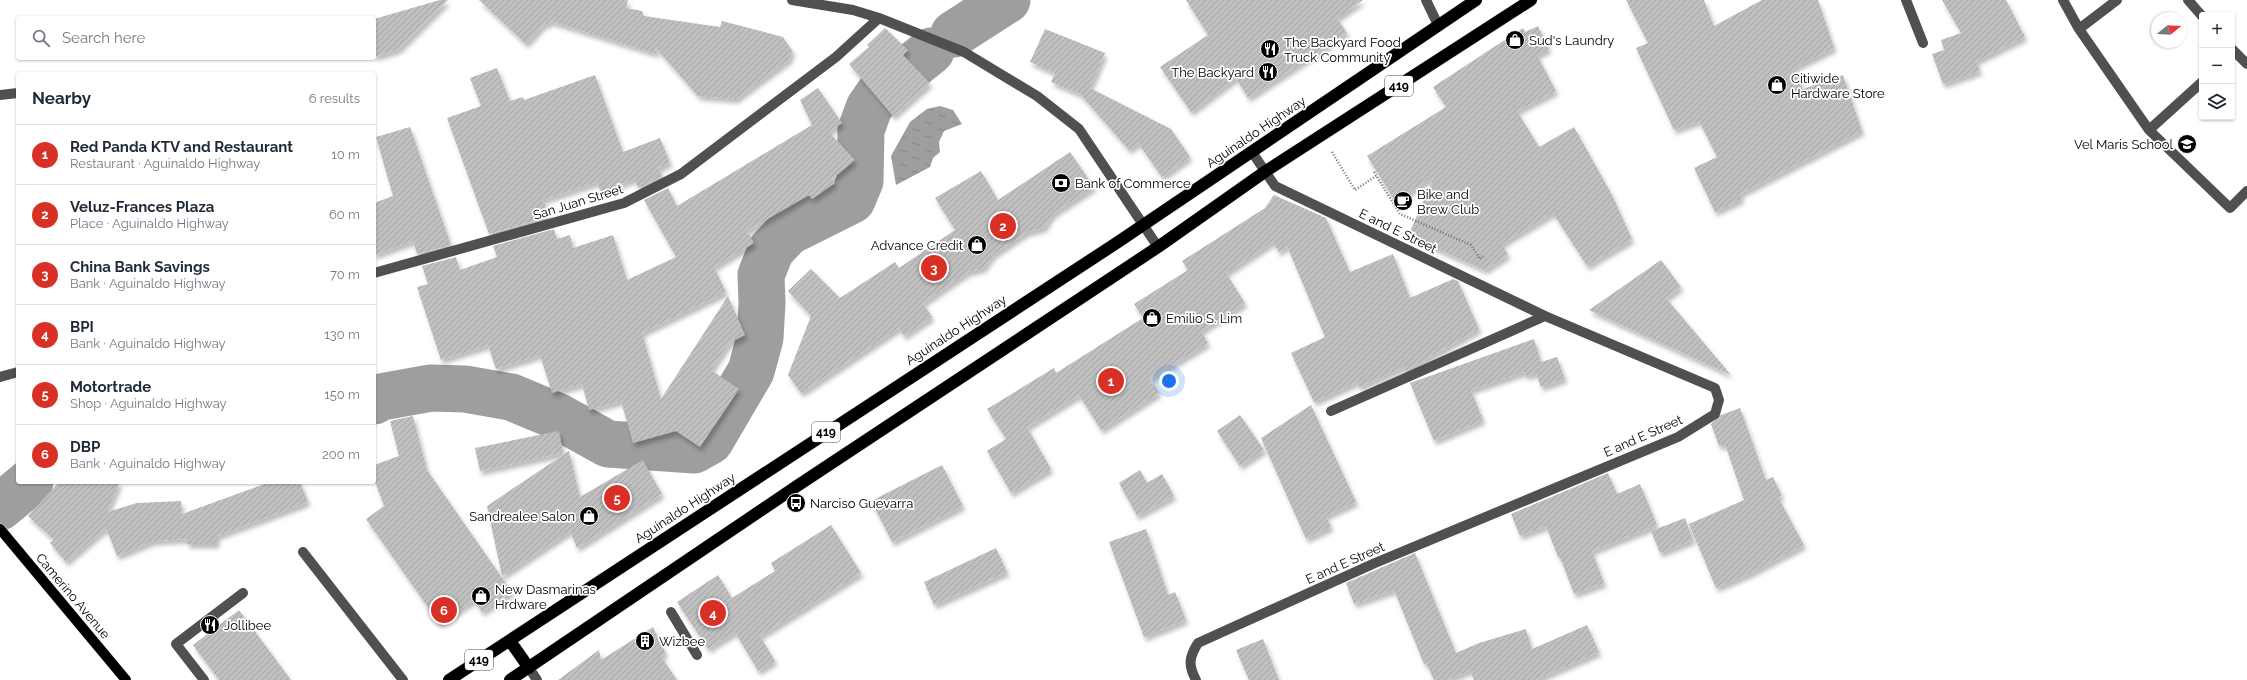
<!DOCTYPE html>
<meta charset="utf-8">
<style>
:root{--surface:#fff;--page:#f6f6f7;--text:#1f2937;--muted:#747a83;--line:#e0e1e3;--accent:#d93025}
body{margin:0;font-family:Raleway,sans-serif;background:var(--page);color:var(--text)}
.controls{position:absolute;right:12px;top:12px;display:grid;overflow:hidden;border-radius:4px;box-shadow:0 1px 3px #0004}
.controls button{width:36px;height:36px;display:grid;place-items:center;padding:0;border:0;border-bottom:1px solid var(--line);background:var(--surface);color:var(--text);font:20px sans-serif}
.compass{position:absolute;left:2151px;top:12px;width:36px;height:36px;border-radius:50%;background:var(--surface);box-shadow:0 1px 3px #0004;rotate:72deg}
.you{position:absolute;left:1169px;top:381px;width:14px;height:14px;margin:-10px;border:3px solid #fff;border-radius:50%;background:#1a73e8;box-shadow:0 0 0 6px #1a73e833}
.badge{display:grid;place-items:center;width:26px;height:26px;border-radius:50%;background:var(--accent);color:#fff;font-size:13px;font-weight:700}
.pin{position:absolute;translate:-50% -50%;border:2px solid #fff;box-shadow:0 1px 4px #0006}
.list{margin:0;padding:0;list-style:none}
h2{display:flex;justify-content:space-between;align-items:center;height:52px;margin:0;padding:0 16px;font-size:17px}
h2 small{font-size:13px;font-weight:400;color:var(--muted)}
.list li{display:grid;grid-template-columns:26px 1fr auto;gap:12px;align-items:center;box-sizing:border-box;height:60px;padding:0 16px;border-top:1px solid var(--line)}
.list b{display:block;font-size:15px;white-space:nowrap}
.list p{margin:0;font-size:13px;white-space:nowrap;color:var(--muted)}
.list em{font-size:13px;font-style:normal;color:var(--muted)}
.icon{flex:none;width:22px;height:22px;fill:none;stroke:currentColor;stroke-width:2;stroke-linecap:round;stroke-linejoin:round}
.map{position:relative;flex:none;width:2247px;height:680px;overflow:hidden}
.search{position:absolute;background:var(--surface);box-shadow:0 1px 3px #0004;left:16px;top:16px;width:360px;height:44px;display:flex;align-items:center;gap:10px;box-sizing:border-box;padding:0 14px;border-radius:4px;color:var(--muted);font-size:15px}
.panel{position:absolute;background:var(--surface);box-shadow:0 1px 3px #0004;left:16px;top:72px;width:360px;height:412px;border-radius:4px}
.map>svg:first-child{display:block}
</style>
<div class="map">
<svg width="2247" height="680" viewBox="0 0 2247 680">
<defs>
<pattern id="water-ripples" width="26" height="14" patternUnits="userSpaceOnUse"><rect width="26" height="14" fill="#9e9e9e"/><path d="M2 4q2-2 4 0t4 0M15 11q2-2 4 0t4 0" fill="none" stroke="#868686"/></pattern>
<pattern id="building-hatch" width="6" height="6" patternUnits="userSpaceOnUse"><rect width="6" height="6" fill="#c0c0c0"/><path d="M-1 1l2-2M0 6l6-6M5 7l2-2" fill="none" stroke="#a3a3a3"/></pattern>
<filter id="shadow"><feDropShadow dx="2.5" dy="4.5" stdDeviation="2" flood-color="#0004"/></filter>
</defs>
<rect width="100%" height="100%" fill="#fff"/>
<path fill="url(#water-ripples)" d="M 940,106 L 953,110 L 962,124 L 944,131 L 939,142 L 940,152 L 933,158 L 930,167 L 896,185 L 891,156 L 910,122 L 927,109 Z"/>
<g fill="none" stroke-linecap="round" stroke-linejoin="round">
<path stroke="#9e9e9e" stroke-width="8" d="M 951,36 L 954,34"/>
<path stroke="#9e9e9e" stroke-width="47" d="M 954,34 L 1007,0
M 374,401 L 381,397 L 431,388 L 465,389 L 511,397 L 559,417 L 608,444 L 694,450 L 710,441 L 751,371 L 760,338 L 762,303 L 761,275 L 771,250 L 788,232 L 852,200 L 860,181 L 861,130 L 869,108 L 880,92 L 931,51
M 0,507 L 30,482"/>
</g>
<path fill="url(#building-hatch)" filter="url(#shadow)" d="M 440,0 L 448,0 L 399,49 L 374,57 L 374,19 Z
M 479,0 L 628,0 L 626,8 L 642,11 L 644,16 L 720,27 L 722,21 L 783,37 L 793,52 L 790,56 L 791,58 L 736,99 L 698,96 L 654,46 L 657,54 L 550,21 L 547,25 L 545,23 L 526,44 Z
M 1186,0 L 1363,0 L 1337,18 L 1347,33 L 1248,98 L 1236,78 L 1191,112 L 1160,67 L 1208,35 Z
M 1626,0 L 1704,0 L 1714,26 L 1762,0 L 1818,0 L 1834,48 L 1794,68 L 1803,89 L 1843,75 L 1862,131 L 1740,194 L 1742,199 L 1715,212 L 1694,168 L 1717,157 L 1699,121 L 1674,130 L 1636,48 L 1648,43 Z
M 1942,0 L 2006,0 L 2025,37 L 1976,61 L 1980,71 L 1943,84 L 1932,54 L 1944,50 L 1941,40 L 1961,33 Z
M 1538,26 L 1549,49 L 1537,55 L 1556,91 L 1517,111 L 1539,147 L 1574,127 L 1612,195 L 1632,239 L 1587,266 L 1553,213 L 1502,244 L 1508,255 L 1485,270 L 1408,236 L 1434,177 L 1395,201 L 1367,156 L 1446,107 L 1433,87 L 1523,28 L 1525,32 Z
M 885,28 L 908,50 L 903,55 L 930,83 L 893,116 L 849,64 L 869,47 L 867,45 Z
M 1045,29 L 1105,53 L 1090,88 L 1171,129 L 1190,157 L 1162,177 L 1138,143 L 1129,150 L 1080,94 L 1051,82 L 1055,73 L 1030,62 Z
M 497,68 L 510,101 L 523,97 L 524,100 L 595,75 L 623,152 L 660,138 L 670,163 L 658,168 L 662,176 L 639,188 L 634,179 L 601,192 L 597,182 L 543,200 L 549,217 L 489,234 L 447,118 L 481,106 L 470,78 Z
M 818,88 L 842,123 L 829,132 L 855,160 L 832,179 L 835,183 L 812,199 L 809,195 L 747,231 L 754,243 L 714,267 L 726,292 L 642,333 L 661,399 L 728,296 L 745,335 L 729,343 L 711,370 L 739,389 L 700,447 L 676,431 L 633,443 L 621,401 L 589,410 L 582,384 L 552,393 L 540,355 L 496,369 L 488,345 L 441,360 L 417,287 L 428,284 L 422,266 L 456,257 L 460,270 L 497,257 L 493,246 L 554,229 L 557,239 L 570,235 L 573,248 L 613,235 L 627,280 L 676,257 L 644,200 L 668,188 L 677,206 L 812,125 L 800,100 Z
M 410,127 L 451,245 L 417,254 L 413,241 L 374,255 L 374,203 L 393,196 L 376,137 Z
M 1070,152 L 1094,187 L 1053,214 L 1044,228 L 1027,232 L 993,255 L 984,268 L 968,272 L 923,303 L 932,317 L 904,336 L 899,328 L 801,393 L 788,375 L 811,316 L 788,291 L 811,269 L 840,298 L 895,262 L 899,268 L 955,230 L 935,198 L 981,171 L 998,200 Z
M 1274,195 L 1326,218 L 1350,272 L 1393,254 L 1410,298 L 1453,279 L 1458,281 L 1479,329 L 1405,371 L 1404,367 L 1359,387 L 1357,382 L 1314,402 L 1291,353 L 1325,337 L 1287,246 L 1279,252 L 1273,242 L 1226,273 L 1245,303 L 1201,331 L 1208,343 L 1150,379 L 1159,393 L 1101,430 L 1079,395 L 1027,427 L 1051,469 L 1011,493 L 987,451 L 1006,439 L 987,409 L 1054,368 L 1056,373 L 1143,318 L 1134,304 L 1188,270 L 1182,261 L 1265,208 Z
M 1661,260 L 1681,287 L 1666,298 L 1731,375 L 1589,310 Z
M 1534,339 L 1541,362 L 1557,357 L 1565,379 L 1541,387 L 1536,373 L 1525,376 L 1524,372 L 1471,390 L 1483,420 L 1434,441 L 1410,383 Z
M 1311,405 L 1356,502 L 1326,516 L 1331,527 L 1306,539 L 1261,438 Z
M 1740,408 L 1766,480 L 1773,477 L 1782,496 L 1778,497 L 1804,545 L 1749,574 L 1716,588 L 1689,524 L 1744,500 L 1725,444 L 1719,446 L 1711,424 L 1721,415 Z
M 1240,415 L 1264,450 L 1240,466 L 1217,431 Z
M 413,416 L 427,470 L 512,592 L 482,612 L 474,600 L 439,623 L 366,519 L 384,506 L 374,479 L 374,465 L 399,456 L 390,421 Z
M 559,431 L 563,453 L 480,471 L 475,448 Z
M 569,451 L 580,497 L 643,460 L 662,494 L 577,548 L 570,531 L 502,576 L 487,506 Z
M 942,465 L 963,506 L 892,542 L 871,501 Z
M 1140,470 L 1147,483 L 1162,474 L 1174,496 L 1137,516 L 1119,483 Z
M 1608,473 L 1617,494 L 1640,484 L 1657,525 L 1592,551 L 1604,583 L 1574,594 L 1560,557 L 1558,557 L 1546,526 L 1520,536 L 1511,514 Z
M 59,482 L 120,482 L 107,512 L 137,503 L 181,501 L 182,514 L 270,482 L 300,482 L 308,502 L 217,536 L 217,544 L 187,544 L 187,539 L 153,541 L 117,556 L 106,528 L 66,562 L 50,543 L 54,540 L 28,516 Z
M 1685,518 L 1693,540 L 1660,553 L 1651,531 Z
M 831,525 L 861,573 L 760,636 L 775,661 L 758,671 L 735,632 L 708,649 L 677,602 L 718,575 L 732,598 L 775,571 L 771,563 Z
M 1146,529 L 1168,595 L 1175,592 L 1186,620 L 1144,637 L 1109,542 Z
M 996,548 L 1007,572 L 934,605 L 924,582 Z
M 1415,553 L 1456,653 L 1479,643 L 1526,629 L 1532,649 L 1587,625 L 1599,652 L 1535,680 L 1474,680 L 1470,670 L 1448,680 L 1434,680 L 1426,663 L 1424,664 L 1394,590 L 1354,604 L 1346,583 Z
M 239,610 L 291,680 L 219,680 L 193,645 Z
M 653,627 L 666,654 L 661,656 L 677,680 L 558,680 L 599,650 L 601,660 Z
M 1263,639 L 1279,680 L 1249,680 L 1236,650 Z"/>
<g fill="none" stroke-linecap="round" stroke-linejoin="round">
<g stroke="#dbdbdb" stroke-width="11">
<path id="major" d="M 0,529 L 126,680"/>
</g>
<g stroke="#dbdbdb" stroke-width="13">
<path id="highway" d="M 510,641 L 529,668
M 449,680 L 1118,242 L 1476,0
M 510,680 L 797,486 L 1158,247 L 1266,171 L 1531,0"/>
</g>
<path stroke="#727272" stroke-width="2.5" stroke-dasharray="1 2" stroke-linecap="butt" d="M 1332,152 L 1355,190 L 1376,176
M 1374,172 L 1400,214 L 1471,245 L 1480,259 L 1483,256"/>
<path stroke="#505050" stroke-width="10" d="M 792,0 L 853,10 L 879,18 L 964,52 L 1037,96 L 1079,129 L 1158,247
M 1426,0 L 1438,25
M 1906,0 L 1923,43
M 2063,0 L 2079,29 L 2149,130 L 2230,208 L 2247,191
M 2188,0 L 2202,16
M 2079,29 L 2117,0
M 2232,49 L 2247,64
M 0,95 L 18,93
M 2149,130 L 2202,82
M 374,273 L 624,203 L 681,174 L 836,57 L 879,18
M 0,377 L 18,372
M 1331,411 L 1545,316
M 303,552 L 403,680
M 671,612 L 697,655
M 529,668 L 537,680
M 204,680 L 176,644 L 243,593
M 1196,680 C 1188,665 1189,657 1198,643 L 1375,563 L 1678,437 L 1715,414 L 1719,400 L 1715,388 L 1545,316 L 1275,186 L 1252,152"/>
<use href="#major" stroke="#000" stroke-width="10"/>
<use href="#highway" stroke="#000" stroke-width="12"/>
</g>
<defs>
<g id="shop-disc" transform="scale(1)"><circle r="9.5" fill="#000" stroke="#fff"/><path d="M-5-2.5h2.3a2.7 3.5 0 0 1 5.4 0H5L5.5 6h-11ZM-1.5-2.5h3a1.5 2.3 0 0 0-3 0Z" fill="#fff"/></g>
<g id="restaurant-disc" transform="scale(1)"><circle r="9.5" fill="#000" stroke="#fff"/><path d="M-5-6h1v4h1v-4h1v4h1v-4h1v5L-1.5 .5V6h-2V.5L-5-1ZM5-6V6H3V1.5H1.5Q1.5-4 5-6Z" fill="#fff"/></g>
<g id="school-disc" transform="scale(1)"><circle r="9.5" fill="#000" stroke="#fff"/><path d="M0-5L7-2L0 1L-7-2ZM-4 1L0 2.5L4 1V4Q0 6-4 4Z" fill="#fff"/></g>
<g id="bank-disc" transform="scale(1)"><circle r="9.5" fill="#000" stroke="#fff"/><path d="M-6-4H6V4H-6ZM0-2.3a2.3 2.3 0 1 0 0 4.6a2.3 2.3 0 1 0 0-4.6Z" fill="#fff"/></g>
<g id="cafe-disc" transform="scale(1)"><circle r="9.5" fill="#000" stroke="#fff"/><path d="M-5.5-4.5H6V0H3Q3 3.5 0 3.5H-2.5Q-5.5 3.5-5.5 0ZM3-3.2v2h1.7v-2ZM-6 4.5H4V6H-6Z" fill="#fff"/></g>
<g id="bus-disc" transform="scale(1)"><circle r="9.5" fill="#000" stroke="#fff"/><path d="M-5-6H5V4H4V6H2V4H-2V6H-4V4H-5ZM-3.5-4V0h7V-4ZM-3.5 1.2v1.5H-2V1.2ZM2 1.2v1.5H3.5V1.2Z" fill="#fff"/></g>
<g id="building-disc" transform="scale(1)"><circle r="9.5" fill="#000" stroke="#fff"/><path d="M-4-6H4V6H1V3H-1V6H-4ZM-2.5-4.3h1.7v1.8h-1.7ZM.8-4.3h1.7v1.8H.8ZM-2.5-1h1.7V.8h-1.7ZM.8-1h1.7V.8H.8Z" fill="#fff"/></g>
</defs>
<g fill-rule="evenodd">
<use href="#shop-disc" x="1515" y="40"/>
<use href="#restaurant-disc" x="1270" y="49"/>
<use href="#restaurant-disc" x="1268" y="72"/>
<use href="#shop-disc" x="1777" y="85"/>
<use href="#school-disc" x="2187" y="144"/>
<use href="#bank-disc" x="1061" y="183"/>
<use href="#cafe-disc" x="1403" y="201"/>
<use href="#shop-disc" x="977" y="245"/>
<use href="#shop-disc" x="1152" y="318"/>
<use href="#bus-disc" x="796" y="503"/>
<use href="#shop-disc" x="589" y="516"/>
<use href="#shop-disc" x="481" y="596"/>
<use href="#restaurant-disc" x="210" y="625"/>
<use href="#building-disc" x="645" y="641"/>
</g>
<g text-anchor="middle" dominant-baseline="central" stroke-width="3.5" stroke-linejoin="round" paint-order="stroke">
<g fill="#fff" stroke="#4c4c4c" stroke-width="1">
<rect x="1385" y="76" width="28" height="20" rx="3"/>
<rect x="812" y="422" width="28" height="20" rx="3"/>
<rect x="465" y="650" width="28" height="20" rx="3"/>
</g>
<g font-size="12" font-weight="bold" fill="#000">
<text x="1399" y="86">419</text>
<text x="826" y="432">419</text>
<text x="479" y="660">419</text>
</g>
<g font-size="13" fill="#000" stroke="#fff" text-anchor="start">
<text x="1529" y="40">Sud's Laundry</text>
<text x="1284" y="42">The Backyard Food<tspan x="1284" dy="15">Truck Community</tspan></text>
<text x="1254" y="72" text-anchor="end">The Backyard</text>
<text x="1791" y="78">Citiwide<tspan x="1791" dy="15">Hardware Store</tspan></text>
<text x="2173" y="144" text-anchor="end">Vel Maris School</text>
<text x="1075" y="183">Bank of Commerce</text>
<text x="1417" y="194">Bike and<tspan x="1417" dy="15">Brew Club</tspan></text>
<text x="963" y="245" text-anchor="end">Advance Credit</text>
<text x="1166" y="318">Emilio S. Lim</text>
<text x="810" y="503">Narciso Guevarra</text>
<text x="575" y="516" text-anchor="end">Sandrealee Salon</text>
<text x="495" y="589">New Dasmarinas<tspan x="495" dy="15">Hrdware</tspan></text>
<text x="224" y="625">Jollibee</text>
<text x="659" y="641">Wizbee</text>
</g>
<g font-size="13" fill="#000" stroke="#fff">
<text transform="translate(1256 132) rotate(-34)">Aguinaldo Highway</text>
<text transform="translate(578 202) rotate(-17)">San Juan Street</text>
<text transform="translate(1398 231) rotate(26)">E and E Street</text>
<text transform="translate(956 330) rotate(-33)">Aguinaldo Highway</text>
<text transform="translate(1643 436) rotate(-24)">E and E Street</text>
<text transform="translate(685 508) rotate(-33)">Aguinaldo Highway</text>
<text transform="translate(1345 563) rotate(-24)">E and E Street</text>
<text transform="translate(73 596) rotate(50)">Camerino Avenue</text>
</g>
</g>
</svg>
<div class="controls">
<button>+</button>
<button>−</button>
<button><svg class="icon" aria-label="layers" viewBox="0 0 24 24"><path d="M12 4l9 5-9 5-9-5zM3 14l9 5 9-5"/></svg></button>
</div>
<svg class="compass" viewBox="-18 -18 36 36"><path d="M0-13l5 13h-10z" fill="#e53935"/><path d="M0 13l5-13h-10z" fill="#747a83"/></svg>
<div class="you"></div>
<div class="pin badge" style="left:1111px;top:381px">1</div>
<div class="pin badge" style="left:1003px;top:226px">2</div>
<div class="pin badge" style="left:934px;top:268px">3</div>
<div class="pin badge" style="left:713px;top:613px">4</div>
<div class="pin badge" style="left:617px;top:498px">5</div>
<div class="pin badge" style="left:444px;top:610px">6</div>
<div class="search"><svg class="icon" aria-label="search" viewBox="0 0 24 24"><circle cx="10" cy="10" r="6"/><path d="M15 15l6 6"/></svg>Search here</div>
<section class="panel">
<h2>Nearby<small>6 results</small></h2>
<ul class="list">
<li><span class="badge">1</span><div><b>Red Panda KTV and Restaurant</b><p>Restaurant · Aguinaldo Highway</p></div><em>10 m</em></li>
<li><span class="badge">2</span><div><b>Veluz-Frances Plaza</b><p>Place · Aguinaldo Highway</p></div><em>60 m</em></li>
<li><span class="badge">3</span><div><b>China Bank Savings</b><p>Bank · Aguinaldo Highway</p></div><em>70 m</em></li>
<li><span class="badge">4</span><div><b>BPI</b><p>Bank · Aguinaldo Highway</p></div><em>130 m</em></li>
<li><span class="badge">5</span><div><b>Motortrade</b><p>Shop · Aguinaldo Highway</p></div><em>150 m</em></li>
<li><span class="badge">6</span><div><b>DBP</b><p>Bank · Aguinaldo Highway</p></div><em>200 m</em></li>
</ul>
</section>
</div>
